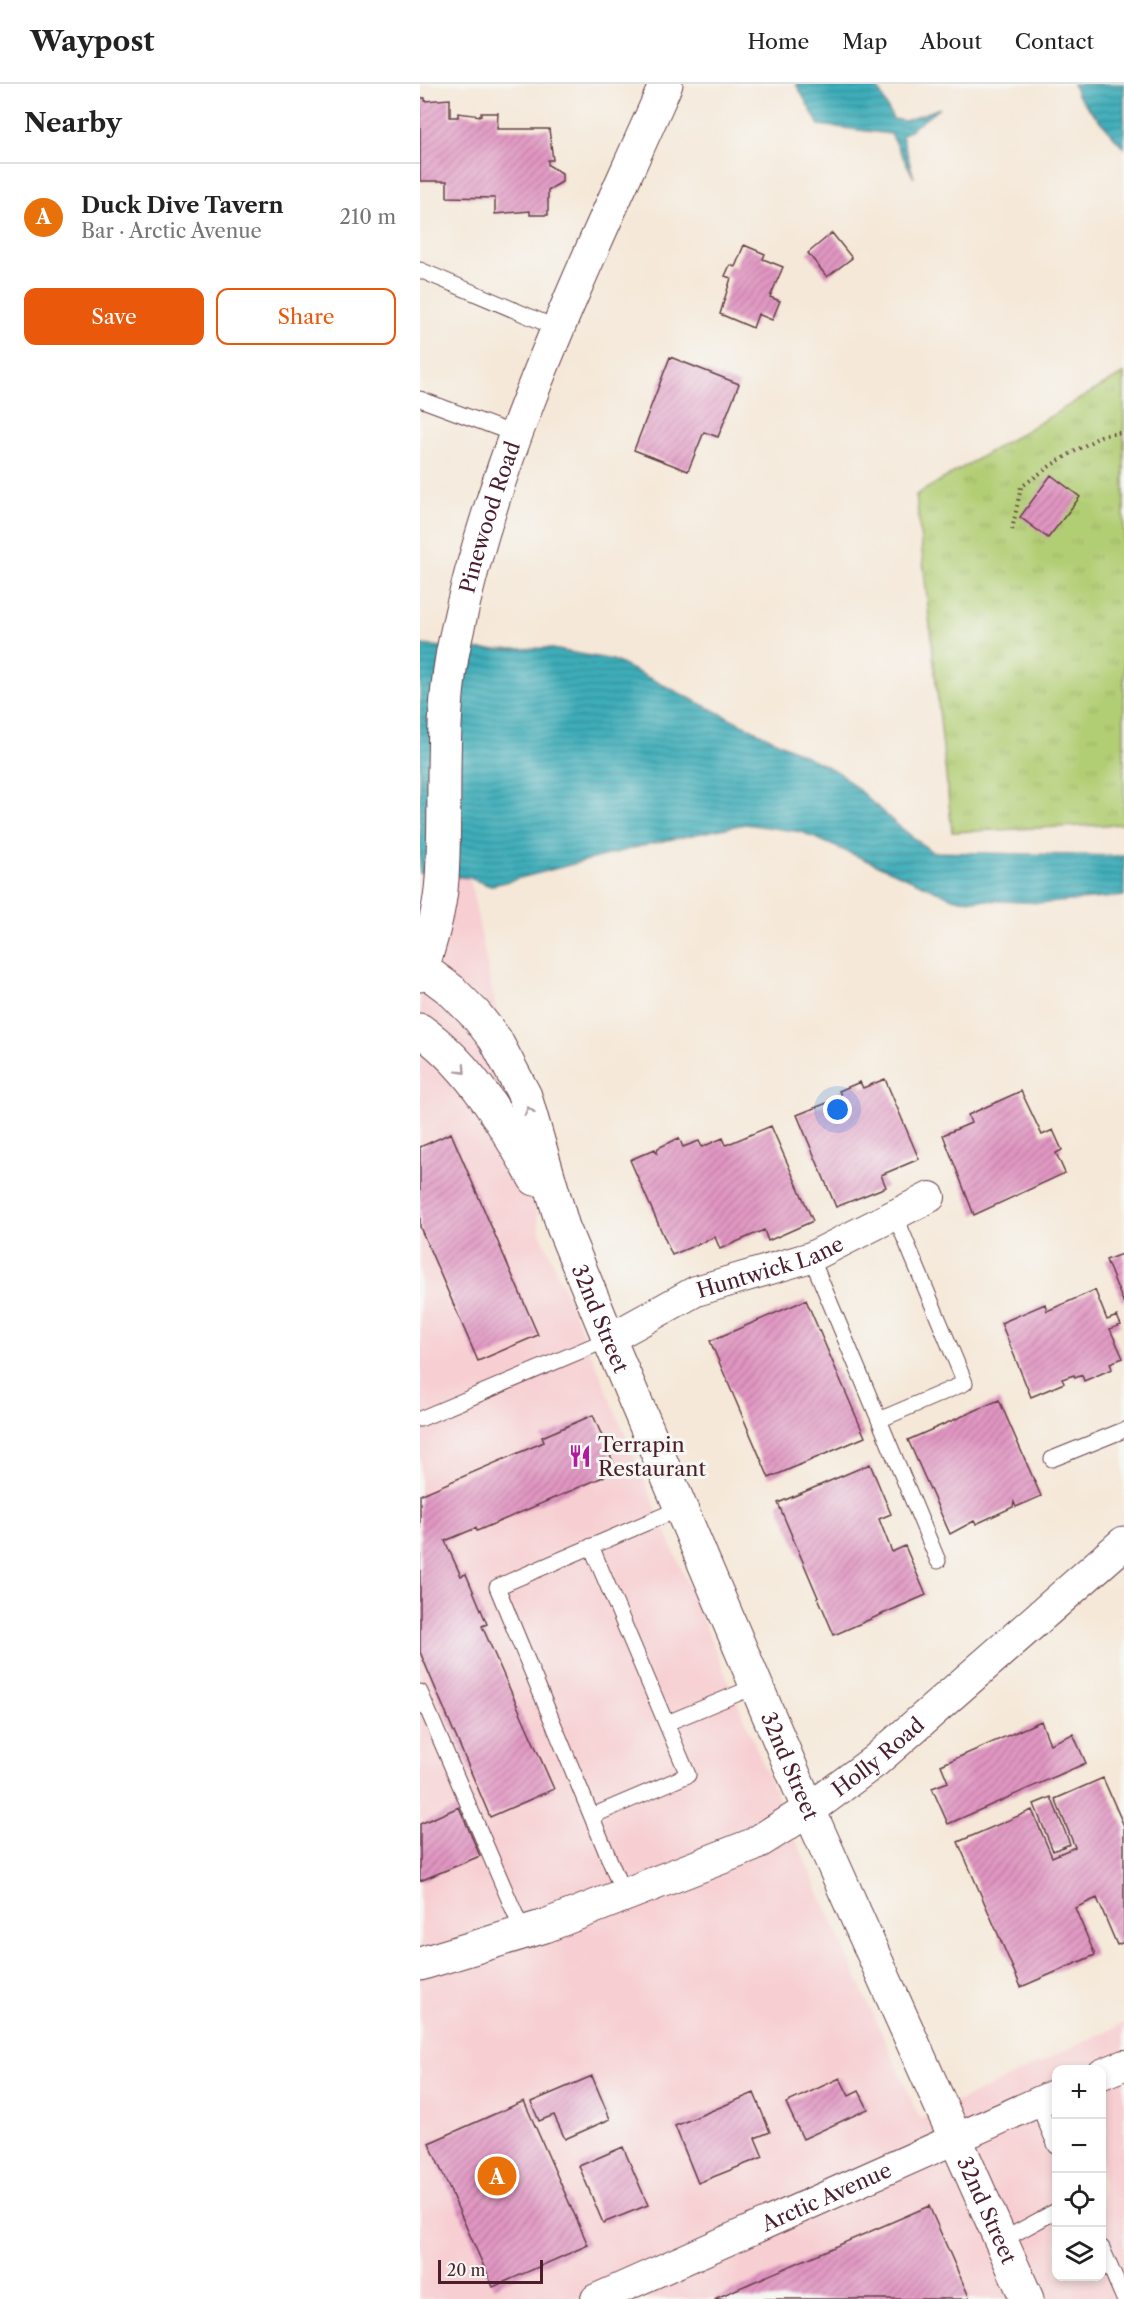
<!DOCTYPE html>
<meta charset="utf-8">
<style>
:root{--surface:#fff;--page:#f6f6f6;--text:#222;--muted:#767676;--line:#e0e0e0;--accent:#ea580c}
body{margin:0;font-family:"Libre Caslon Text",serif;background:var(--page);color:var(--text)}
.controls{position:absolute;right:18px;bottom:18px;display:grid;overflow:hidden;border-radius:12px;box-shadow:0 3px 9px #0003}
.controls button{width:54px;height:54px;display:grid;place-items:center;padding:0;border:0;border-bottom:2px solid var(--line);background:var(--surface);color:var(--text);font:30px sans-serif}
.scale{position:absolute;left:18px;bottom:15px;width:105px;box-sizing:border-box;padding-left:6px;border:3px solid #4a1f2b;border-top:0;font-size:16px;line-height:21px;white-space:nowrap;color:#4a1f2b;-webkit-text-stroke:4px #f6f6f2;paint-order:stroke}
.you{position:absolute;left:418px;top:1026px;width:21px;height:21px;margin:-15px;border:4px solid #fff;border-radius:50%;background:#1a73e8;box-shadow:0 0 0 9px #1a73e833}
.badge{display:grid;place-items:center;width:39px;height:39px;border-radius:50%;background:var(--accent);color:#fff;font-size:20px;font-weight:700}
.pin{position:absolute;translate:-50% -50%;border:3px solid #fff;box-shadow:0 2px 6px #0006}
.list{margin:0;padding:0;list-style:none}
h2{display:flex;justify-content:space-between;align-items:center;height:78px;margin:0;padding:0 24px;font-size:26px}
h2 small{font-size:20px;font-weight:400;color:var(--muted)}
.list li{display:grid;grid-template-columns:39px 1fr auto;gap:18px;align-items:center;box-sizing:border-box;height:108px;padding:0 24px;border-top:2px solid var(--line)}
.list b{display:block;font-size:22px;white-space:nowrap}
.list p{margin:0;font-size:20px;white-space:nowrap;color:var(--muted)}
.list em{font-size:20px;font-style:normal;color:var(--muted)}
.actions{display:flex;gap:12px;padding:18px 24px}
.actions a{flex:1;padding:14px 0;border:2px solid var(--accent);border-radius:12px;text-align:center;font-size:21px;color:var(--accent)}
.actions .main{background:var(--accent);color:#fff}
.icon{flex:none;width:33px;height:33px;fill:none;stroke:currentColor;stroke-width:2;stroke-linecap:round;stroke-linejoin:round}
.map{position:relative;flex:none;width:704px;height:2215px;overflow:hidden}
header{display:flex;align-items:center;gap:36px;box-sizing:border-box;height:84px;padding:0 30px;background:var(--surface);border-bottom:2px solid var(--line)}
header strong{font-size:28px}
nav{display:flex;gap:33px;margin-inline-start:auto;font-size:21px}
main{display:flex}
aside{flex:1;background:var(--surface)}
.map>svg:first-child{display:block}
</style>
<header>
<strong>Waypost</strong>
<nav><a>Home</a><a>Map</a><a>About</a><a>Contact</a></nav>
</header>
<main>
<aside>
<h2>Nearby<small></small></h2>
<ul class="list">
<li><span class="badge" style="background:#e8710a">A</span><div><b>Duck Dive Tavern</b><p>Bar · Arctic Avenue</p></div><em>210 m</em></li>
</ul>
<div class="actions"><a class="main">Save</a><a>Share</a></div>
</aside>
<div class="map">
<svg width="704" height="2215" viewBox="0 0 704 2215">
<defs>
<pattern id="grass-tufts" width="24" height="20" patternUnits="userSpaceOnUse" patternTransform="scale(1.5)"><rect width="24" height="20" fill="#b2ce75"/><path d="M3 7l-1-3M5 7V3M7 7l1-3M15 17l-1-3M17 17v-4M19 17l1-3" fill="none" stroke="#9bb065"/></pattern>
<pattern id="water-rules" width="6" height="5" patternUnits="userSpaceOnUse" patternTransform="scale(1.5)"><rect width="6" height="5" fill="#3dadb9"/><path d="M0 2.5h6" fill="none" stroke="#358c97"/></pattern>
<pattern id="building-hatch" width="6" height="6" patternUnits="userSpaceOnUse" patternTransform="scale(1.5)"><rect width="6" height="6" fill="#e196c2"/><path d="M-1 1l2-2M0 6l6-6M5 7l2-2" fill="none" stroke="#b87a9e"/></pattern>
</defs>
<rect width="100%" height="100%" fill="#f6f6f2"/>
<filter id="ink" filterUnits="userSpaceOnUse"><feTurbulence type="fractalNoise" baseFrequency=".0167" numOctaves="2"/><feDisplacementMap in="SourceGraphic" scale="12" xChannelSelector="R" yChannelSelector="G"/><feConvolveMatrix kernelMatrix="1 2 1 2 8 2 1 2 1" color-interpolation-filters="sRGB"/></filter>
<filter id="wash" filterUnits="userSpaceOnUse"><feTurbulence type="fractalNoise" baseFrequency=".008" numOctaves="4" result="noise"/><feDisplacementMap in="SourceGraphic" scale="24" xChannelSelector="R" yChannelSelector="G"/><feGaussianBlur stdDeviation="1.35" result="paint"/><feColorMatrix in="noise" values="0 0 0 0 0 0 0 0 0 0 0 0 0 0 0 0 0 1.4 0 .05"/><feComposite in="paint" operator="in"/></filter>
<g filter="url(#wash)">
<rect width="100%" height="100%" fill="#f5e8d8"/>
<path fill="#f7cfd2" fill-rule="evenodd" d="M 0,789 L 50,794 L 120,1147 L 360,1720 L 500,2035 L 704,1939 L 704,2215 L 0,2215 ZM 636,1986 L 682,1986 L 682,2192 L 636,2192 Z"/>
<path fill="url(#grass-tufts)" stroke="#7e7650" stroke-width="1.5" d="M 704,289 L 704,740 L 532,748 L 496,411 Z"/>
<path fill="url(#water-rules)" stroke="#446672" stroke-width="1.5" d="M 376,0 L 456,0 L 473,35 L 485,37 L 520,24 L 482,52 L 494,94 L 471,50 L 399,41 Z
M 653,0 L 704,0 L 704,64 L 657,11 Z
M 0,561 L 63,566 L 127,564 L 193,576 L 420,689 L 475,739 L 512,768 L 704,772 L 704,812 L 627,819 L 535,815 L 382,748 L 325,740 L 229,760 L 70,802 L 50,794 L 0,789 Z"/>
<g id="blocks">
<path fill="url(#building-hatch)" d="M 0,14 L 5,14 L 5,17 L 30,15 L 30,33 L 38,33 L 38,29 L 61,32 L 61,29 L 78,29 L 77,45 L 129,45 L 133,76 L 128,76 L 128,81 L 142,89 L 142,98 L 128,106 L 128,131 L 110,131 L 110,127 L 75,130 L 75,114 L 27,113 L 27,97 L 0,97 Z
M 412,149 L 432,174 L 407,193 L 388,169 Z
M 324,161 L 345,170 L 343,175 L 363,183 L 350,213 L 360,217 L 352,236 L 338,230 L 333,244 L 300,230 L 311,194 L 305,192 L 310,181 L 315,183 Z
M 250,273 L 319,300 L 298,353 L 284,348 L 268,387 L 214,366 Z
M 631,391 L 660,413 L 628,454 L 600,433 Z
M 465,995 L 499,1075 L 461,1091 L 466,1103 L 416,1123 L 377,1031 L 422,1013 L 419,1007 L 440,998 L 443,1004 Z
M 601,1007 L 622,1051 L 633,1046 L 642,1066 L 636,1069 L 645,1089 L 554,1131 L 523,1051 L 551,1039 L 548,1031 Z
M 351,1042 L 393,1137 L 348,1157 L 344,1146 L 300,1165 L 295,1153 L 252,1171 L 210,1076 L 235,1065 L 237,1069 L 238,1064 L 259,1054 L 263,1063 L 279,1057 L 282,1063 L 303,1054 L 306,1061 Z
M 31,1049 L 118,1251 L 58,1277 L 0,1143 L 0,1063 Z
M 704,1169 L 704,1220 L 686,1176 Z
M 675,1206 L 687,1236 L 697,1232 L 701,1241 L 690,1245 L 703,1274 L 690,1279 L 692,1285 L 664,1297 L 662,1291 L 655,1294 L 654,1291 L 642,1295 L 644,1299 L 611,1313 L 581,1239 L 625,1220 L 627,1227 Z
M 386,1216 L 445,1353 L 349,1394 L 290,1257 Z
M 579,1316 L 621,1412 L 596,1423 L 594,1418 L 593,1423 L 556,1440 L 554,1437 L 530,1450 L 488,1356 Z
M 173,1331 L 197,1387 L 57,1447 L 56,1444 L 25,1457 L 41,1492 L 46,1490 L 67,1540 L 62,1542 L 134,1705 L 70,1733 L 0,1568 L 0,1411 L 124,1358 L 122,1353 Z
M 450,1380 L 471,1430 L 459,1435 L 472,1468 L 485,1462 L 506,1511 L 414,1551 L 358,1419 Z
M 621,1637 L 630,1660 L 653,1650 L 666,1679 L 528,1740 L 512,1704 L 528,1698 L 521,1681 Z
M 683,1694 L 704,1742 L 704,1858 L 697,1861 L 677,1814 L 655,1824 L 675,1871 L 601,1903 L 538,1758 L 612,1726 L 632,1773 L 655,1763 L 635,1715 Z
M 631,1713 L 650,1760 L 633,1767 L 614,1720 Z
M 39,1723 L 60,1772 L 0,1797 L 0,1740 Z
M 172,1992 L 190,2035 L 145,2055 L 134,2031 L 119,2037 L 111,2018 Z
M 420,1994 L 429,2012 L 439,2007 L 448,2025 L 383,2055 L 366,2019 Z
M 334,2009 L 350,2048 L 335,2054 L 343,2073 L 278,2099 L 255,2042 Z
M 104,2017 L 168,2161 L 73,2203 L 9,2059 Z
M 203,2063 L 228,2121 L 183,2139 L 159,2082 Z
M 509,2122 L 550,2215 L 294,2215 Z"/>
</g>
</g>
<g filter="url(#ink)">
<use href="#blocks" fill-opacity="0" stroke="#643d45" stroke-width="1.5"/>
<g fill="none" stroke-linecap="round" stroke-linejoin="round">
<g stroke="#643d45" stroke-width="17">
<path id="lane" d="M 0,186 L 139,245
M 0,315 L 97,351
M 391,1173 L 518,1477
M 0,1335 L 189,1255
M 459,1336 L 545,1299 L 475,1131
M 632,1375 L 704,1346
M 171,1462 L 268,1691 L 172,1732
M 0,1608 L 103,1848
M 247,1639 L 336,1602
M 204,1811 L 77,1503 L 261,1424
M 617,2018 L 636,2062
M 581,2157 L 636,2127
M 682,2164 L 704,2215"/>
</g>
<g stroke="#643d45" stroke-width="32">
<g id="street">
<path id="s1" d="M 189,1255 L 276,1207 L 391,1173 L 510,1113"/>
<path d="M 682,1990 L 704,1981"/>
<path id="s2" d="M 176,2215 L 636,2010"/>
</g>
</g>
<g stroke="#643d45" stroke-width="35">
<g id="secondary">
<path id="s3" d="M 0,883 L 31,906 L 56,931 L 75,955 L 105,1012 L 143,1143 L 189,1255 L 389,1726 L 607,2215"/>
<path id="s4" d="M 0,891 C 10,860 20,827 22,795 C 27,714 18,632 36,552 C 76,362 168,177 246,0"/>
<path d="M 0,946 C 52,983 84,1040 115,1095"/>
<path id="s5" d="M 0,1880 L 125,1842 L 333,1761 L 389,1726 L 455,1677 L 704,1459"/>
</g>
</g>
<path stroke="#643d45" stroke-width="4" stroke-dasharray="1.5 4.5" stroke-linecap="butt" d="M 592,446 L 601,403 L 633,380 L 681,352 L 704,348"/>
<use href="#lane" stroke="#fff" stroke-width="15"/>
<use href="#street" stroke="#fff" stroke-width="30"/>
<use href="#secondary" stroke="#fff" stroke-width="33"/>
</g>
<defs><path id="oneway-chevron" d="M-2-3.5L2.5 0L-2 3.5" fill="none" stroke-width="1.6" stroke-linecap="round" stroke-linejoin="round" transform="scale(1.5)"/></defs>
<g stroke="#ae9aa0">
<use href="#oneway-chevron" transform="translate(42 986) rotate(47)"/>
<use href="#oneway-chevron" transform="translate(109 1027) rotate(-106)"/>
</g>
</g>
<defs>
<g id="restaurant-bare" transform="scale(1.8)"><path d="M-5-6h1v4h1v-4h1v4h1v-4h1v5L-1.5 .5V6h-2V.5L-5-1ZM5-6V6H3V1.5H1.5Q1.5-4 5-6Z" fill="#b5179e" stroke="#f6f6f2" stroke-width="2.5" paint-order="stroke"/></g>
</defs>
<g fill-rule="evenodd">
<use href="#restaurant-bare" x="160" y="1372"/>
</g>
<g text-anchor="middle" dominant-baseline="central" stroke-width="6" stroke-linejoin="round" paint-order="stroke">
<g font-size="21" fill="#4a1f2b" stroke="#f6f6f2">
<text stroke="none"><textPath href="#s4" startOffset="466">Pinewood Road</textPath></text>
<text stroke="none"><textPath href="#s1" startOffset="177">Huntwick Lane</textPath></text>
<text stroke="none"><textPath href="#s3" startOffset="404">32nd Street</textPath></text>
<text stroke="none"><textPath href="#s5" startOffset="507">Holly Road</textPath></text>
<text stroke="none"><textPath href="#s3" startOffset="890">32nd Street</textPath></text>
<text stroke="none"><textPath href="#s2" startOffset="252">Arctic Avenue</textPath></text>
<text stroke="none"><textPath href="#s3" startOffset="1376">32nd Street</textPath></text>
</g>
<g font-size="21" fill="#4a1f2b" stroke="#f6f6f2" text-anchor="start">
<text x="178" y="1360">Terrapin<tspan x="178" dy="24">Restaurant</tspan></text>
</g>
</g>
</svg>
<div class="controls">
<button>+</button>
<button>−</button>
<button><svg class="icon" aria-label="locate" viewBox="0 0 24 24"><circle cx="12" cy="12" r="6"/><path d="M12 2v4M12 18v4M2 12h4M18 12h4"/></svg></button>
<button><svg class="icon" aria-label="layers" viewBox="0 0 24 24"><path d="M12 4l9 5-9 5-9-5zM3 14l9 5 9-5"/></svg></button>
</div>
<div class="scale">20 m</div>
<div class="you"></div>
<div class="pin badge" style="left:77px;top:2092px;background:#e8710a">A</div>
</div>
</main>
